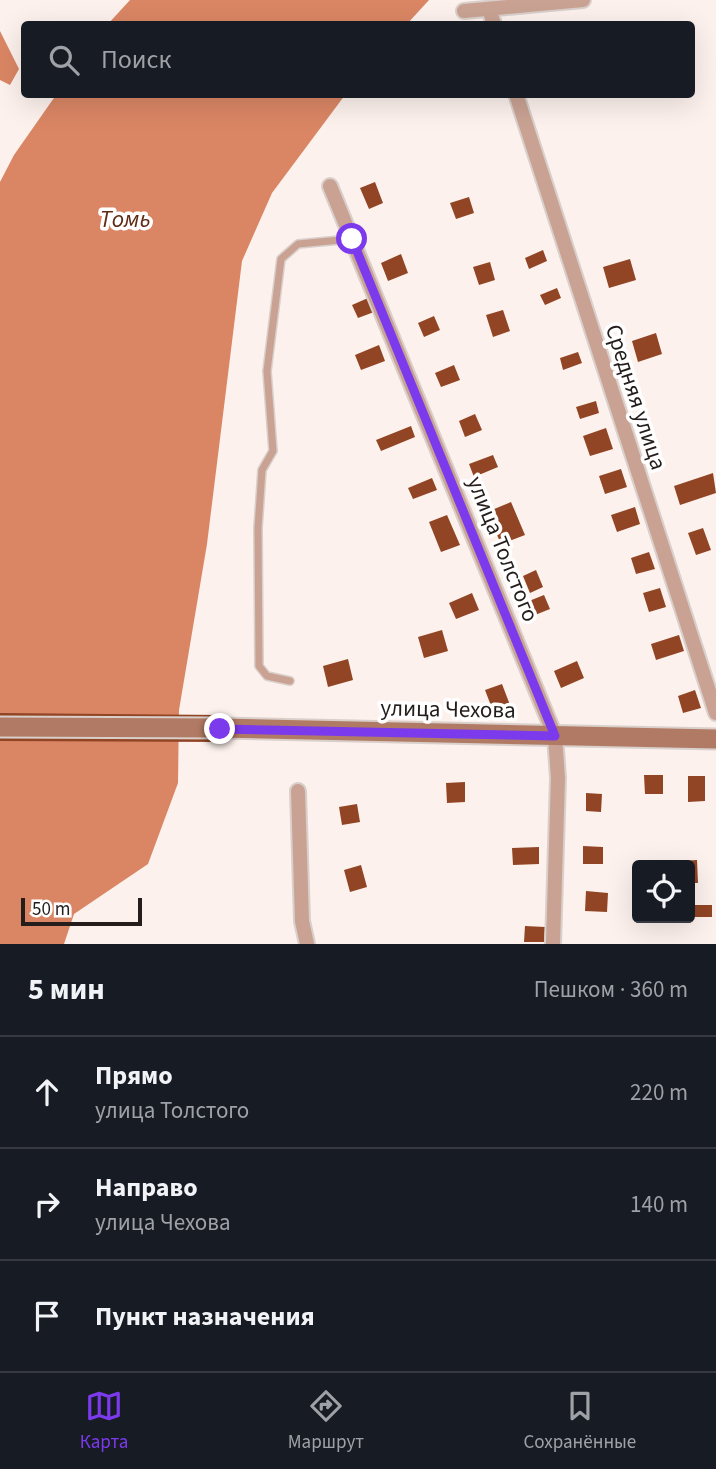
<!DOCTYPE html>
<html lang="ru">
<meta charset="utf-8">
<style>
:root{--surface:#171b24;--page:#242831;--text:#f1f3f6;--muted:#9ea1a6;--line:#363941;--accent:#7c3aed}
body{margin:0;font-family:"Source Sans 3",sans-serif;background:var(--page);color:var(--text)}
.controls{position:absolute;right:21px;bottom:21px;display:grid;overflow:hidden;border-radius:7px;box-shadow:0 7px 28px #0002}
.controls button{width:63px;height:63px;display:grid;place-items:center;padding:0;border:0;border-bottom:2px solid var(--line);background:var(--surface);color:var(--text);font:35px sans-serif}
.scale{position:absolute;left:21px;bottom:18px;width:121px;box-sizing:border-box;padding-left:7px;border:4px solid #241d1b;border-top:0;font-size:19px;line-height:24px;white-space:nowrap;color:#241d1b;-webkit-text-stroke:5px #fff;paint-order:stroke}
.stop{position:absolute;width:21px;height:21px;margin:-16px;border:5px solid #7c3aed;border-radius:50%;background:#fff}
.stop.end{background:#7c3aed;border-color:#fff;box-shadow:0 2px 7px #0008}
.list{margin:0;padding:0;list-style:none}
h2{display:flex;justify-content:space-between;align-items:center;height:91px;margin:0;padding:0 28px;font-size:30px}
h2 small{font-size:23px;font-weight:400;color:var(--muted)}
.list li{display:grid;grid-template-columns:46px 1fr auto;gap:21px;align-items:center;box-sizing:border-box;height:112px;padding:0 28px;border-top:2px solid var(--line)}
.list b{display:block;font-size:26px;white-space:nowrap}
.list p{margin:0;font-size:23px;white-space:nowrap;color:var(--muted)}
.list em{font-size:23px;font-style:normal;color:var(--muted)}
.icon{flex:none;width:38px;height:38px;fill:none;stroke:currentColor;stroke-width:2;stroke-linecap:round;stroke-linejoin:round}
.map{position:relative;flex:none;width:716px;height:944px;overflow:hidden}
.search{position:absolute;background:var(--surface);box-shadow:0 7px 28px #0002;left:21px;right:21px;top:21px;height:77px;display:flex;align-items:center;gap:18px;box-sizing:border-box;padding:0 24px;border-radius:7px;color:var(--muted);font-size:26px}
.sheet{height:427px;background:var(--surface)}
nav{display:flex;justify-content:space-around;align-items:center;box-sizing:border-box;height:98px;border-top:2px solid var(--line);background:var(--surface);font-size:19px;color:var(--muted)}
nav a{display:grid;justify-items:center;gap:4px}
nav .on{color:var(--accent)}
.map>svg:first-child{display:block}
</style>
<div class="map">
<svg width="716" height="944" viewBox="0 0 716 944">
<rect width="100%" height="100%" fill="#fcf1ec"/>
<path fill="#da8664" d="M 130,0 L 429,0 L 407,24 L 108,24 Z
M 0,31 L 19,69 L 10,85 L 0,80 Z
M 56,95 L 345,95 L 272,193 L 242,261 L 207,544 L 179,710 L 178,783 L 148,864 L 74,914 L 64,944 L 0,944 L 0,182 L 14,155 Z"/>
<path fill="#914524" d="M 375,182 L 383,203 L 369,209 L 360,188 Z
M 469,197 L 474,213 L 456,219 L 450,203 Z
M 543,250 L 547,261 L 529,269 L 525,258 Z
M 401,254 L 408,273 L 388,281 L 381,263 Z
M 630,259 L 636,280 L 609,288 L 603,267 Z
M 490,262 L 495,280 L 479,285 L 473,267 Z
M 557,288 L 561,298 L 545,305 L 540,295 Z
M 368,298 L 374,312 L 358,318 L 352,305 Z
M 503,310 L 510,331 L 493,337 L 486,315 Z
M 434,316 L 440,330 L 424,337 L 418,323 Z
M 656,333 L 662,354 L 638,362 L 632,341 Z
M 379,345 L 385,361 L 361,370 L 355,355 Z
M 578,352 L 582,363 L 563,370 L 560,358 Z
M 454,365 L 460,380 L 441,387 L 435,373 Z
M 596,401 L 599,413 L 580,419 L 576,407 Z
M 475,414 L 482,430 L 465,437 L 459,421 Z
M 411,426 L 415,437 L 381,451 L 376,440 Z
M 606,428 L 613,449 L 590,456 L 583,436 Z
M 493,455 L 498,467 L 474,477 L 469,464 Z
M 621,469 L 627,487 L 605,494 L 599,476 Z
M 713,473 L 716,493 L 680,505 L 674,486 Z
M 432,478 L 437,490 L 413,499 L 408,488 Z
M 511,502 L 525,535 L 501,544 L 487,512 Z
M 635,507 L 640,524 L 617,532 L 611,515 Z
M 447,515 L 460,545 L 441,552 L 429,522 Z
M 703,528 L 711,550 L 696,555 L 688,533 Z
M 649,552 L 655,569 L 636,574 L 631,558 Z
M 536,570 L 543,587 L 530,593 L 523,576 Z
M 660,588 L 666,607 L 649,612 L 643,593 Z
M 472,593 L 479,610 L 456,619 L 449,603 Z
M 544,595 L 550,609 L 525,619 L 519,605 Z
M 442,630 L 448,651 L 424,658 L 418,637 Z
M 679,635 L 684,651 L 656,660 L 651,644 Z
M 348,659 L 353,680 L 328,687 L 323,666 Z
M 577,661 L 584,678 L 561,688 L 554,671 Z
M 502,684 L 510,705 L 493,711 L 485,690 Z
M 695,690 L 701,708 L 683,713 L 678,696 Z
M 0,713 L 220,715 L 220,742 L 0,741 Z
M 644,775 L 663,775 L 663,794 L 645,794 Z
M 688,776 L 705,776 L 705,801 L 688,802 Z
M 465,782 L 465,802 L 447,803 L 446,783 Z
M 586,793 L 602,794 L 601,812 L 586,811 Z
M 357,804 L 360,822 L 342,825 L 339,807 Z
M 583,846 L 603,847 L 603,864 L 583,864 Z
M 539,847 L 539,864 L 513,865 L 512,848 Z
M 697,860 L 698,883 L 690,883 L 690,865 L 679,865 L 679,861 Z
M 361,865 L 367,887 L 350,892 L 344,870 Z
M 586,891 L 608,893 L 607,912 L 585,911 Z
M 691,905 L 712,905 L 712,917 L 691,917 Z
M 525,926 L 545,927 L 544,942 L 524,942 Z"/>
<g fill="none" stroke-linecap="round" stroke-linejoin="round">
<g stroke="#d9cfcb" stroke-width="10">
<path id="service" d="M 290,681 L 267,676 L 259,666 L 258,528 L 262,470 L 273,451 L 267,371 L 281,259 L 298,244 L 351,239"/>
</g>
<g stroke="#d9cfcb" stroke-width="18">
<path id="minor" d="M 489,9 L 494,24
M 464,11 L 583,0
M 516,94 L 716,713
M 330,186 L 555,736 L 558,778 L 553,944
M 298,791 L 302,921 L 307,944"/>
</g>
<g stroke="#d9cfcb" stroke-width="23">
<path id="secondary" d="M 0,727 L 220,728 L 716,739"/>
</g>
<use href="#service" stroke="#c9a293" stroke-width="7"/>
<use href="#minor" stroke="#c9a293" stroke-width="14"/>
<use href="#secondary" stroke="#b17a64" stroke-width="19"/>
</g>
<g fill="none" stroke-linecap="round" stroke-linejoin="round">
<path stroke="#7c3aed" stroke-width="9" d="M 220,729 L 555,736 L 352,239"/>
</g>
<g text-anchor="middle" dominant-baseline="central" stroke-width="7" stroke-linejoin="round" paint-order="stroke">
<g font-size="23" fill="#241d1b" stroke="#fff">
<text transform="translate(636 397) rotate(72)">Средняя улица</text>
<text transform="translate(503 549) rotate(68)">улица Толстого</text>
<text transform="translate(448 709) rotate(1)">улица Чехова</text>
</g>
<g font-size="24" font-style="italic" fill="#602a13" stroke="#fff">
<text x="125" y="219">Томь</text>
</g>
</g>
</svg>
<div class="controls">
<button><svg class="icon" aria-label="locate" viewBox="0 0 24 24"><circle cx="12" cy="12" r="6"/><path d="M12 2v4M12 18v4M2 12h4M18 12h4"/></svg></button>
</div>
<div class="scale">50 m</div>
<div class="stop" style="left:352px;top:239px"></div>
<div class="stop end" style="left:220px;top:729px"></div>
<div class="search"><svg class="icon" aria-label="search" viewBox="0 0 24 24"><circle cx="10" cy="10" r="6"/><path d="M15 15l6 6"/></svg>Поиск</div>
</div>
<section class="sheet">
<h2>5 мин<small>Пешком · 360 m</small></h2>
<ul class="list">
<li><svg class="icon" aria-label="ahead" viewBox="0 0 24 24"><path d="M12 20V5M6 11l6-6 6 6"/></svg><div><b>Прямо</b><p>улица Толстого</p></div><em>220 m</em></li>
<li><svg class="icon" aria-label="right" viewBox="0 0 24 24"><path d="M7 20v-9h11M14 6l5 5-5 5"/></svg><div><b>Направо</b><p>улица Чехова</p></div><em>140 m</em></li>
<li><svg class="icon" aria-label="arrive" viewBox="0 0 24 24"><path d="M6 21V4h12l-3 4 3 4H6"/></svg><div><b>Пункт назначения</b></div></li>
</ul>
</section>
<nav>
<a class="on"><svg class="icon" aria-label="map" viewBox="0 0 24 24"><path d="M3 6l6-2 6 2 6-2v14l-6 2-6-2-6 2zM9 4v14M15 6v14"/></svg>Карта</a>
<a><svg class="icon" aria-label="directions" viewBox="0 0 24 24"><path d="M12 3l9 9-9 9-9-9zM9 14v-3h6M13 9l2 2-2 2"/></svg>Маршрут</a>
<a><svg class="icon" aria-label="saved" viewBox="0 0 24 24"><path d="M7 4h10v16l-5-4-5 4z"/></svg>Сохранённые</a>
</nav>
